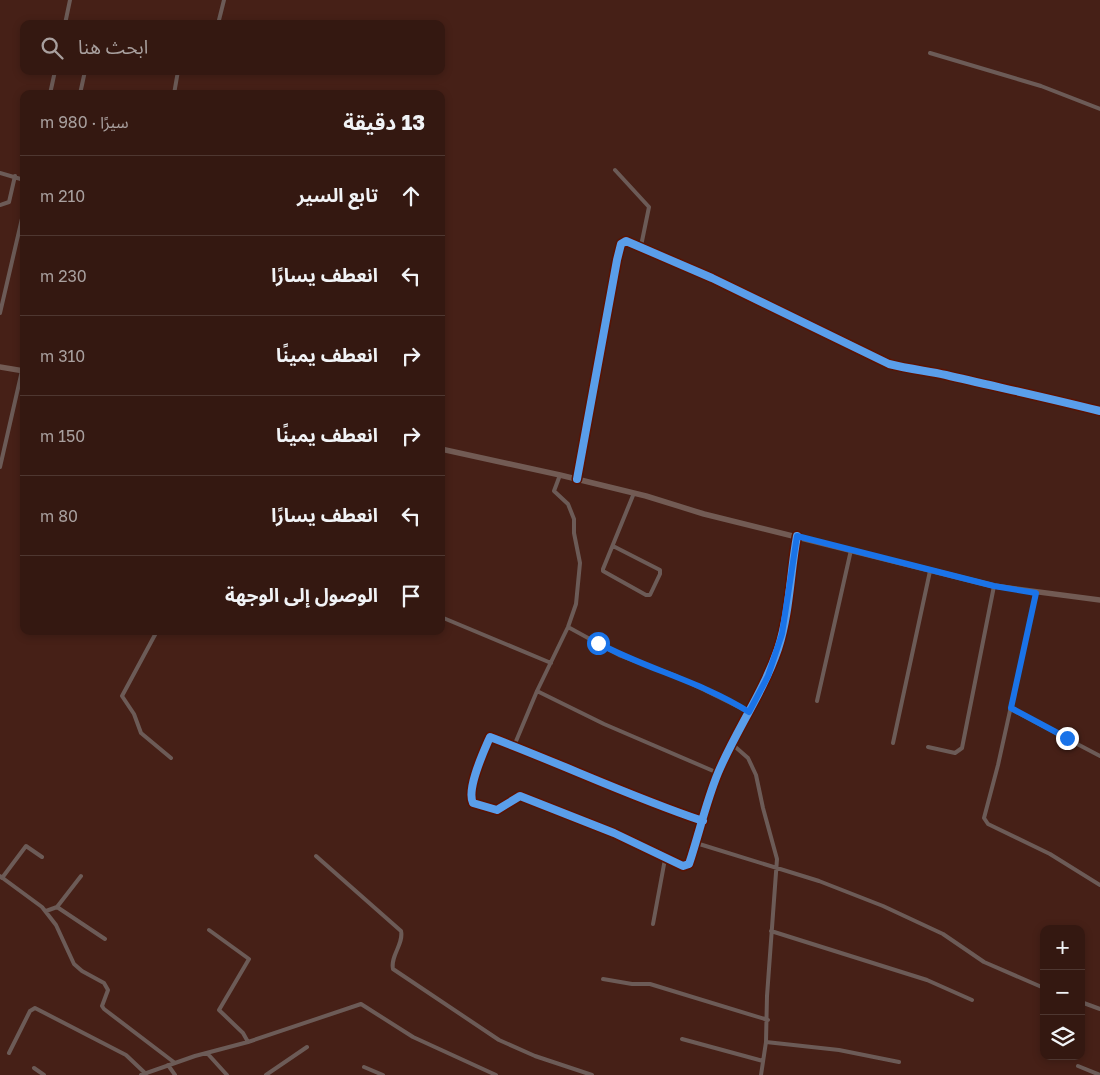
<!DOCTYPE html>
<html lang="ar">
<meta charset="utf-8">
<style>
:root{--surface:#341811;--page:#3c211a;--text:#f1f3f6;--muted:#a9a09f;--line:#4e3731}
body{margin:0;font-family:"Golos Text","Noto Sans Arabic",sans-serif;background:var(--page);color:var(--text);direction:rtl}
.controls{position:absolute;right:15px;bottom:15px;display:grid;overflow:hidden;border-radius:10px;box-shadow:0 2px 8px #0003}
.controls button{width:45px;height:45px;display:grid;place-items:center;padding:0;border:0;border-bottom:1px solid var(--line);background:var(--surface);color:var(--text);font:25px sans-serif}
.stop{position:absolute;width:15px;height:15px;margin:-11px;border:4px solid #1a73e8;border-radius:50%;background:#fff}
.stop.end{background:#1a73e8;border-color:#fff;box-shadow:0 1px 5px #0008}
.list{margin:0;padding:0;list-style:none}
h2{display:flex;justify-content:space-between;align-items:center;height:65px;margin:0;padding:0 20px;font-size:21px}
h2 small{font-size:16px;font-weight:400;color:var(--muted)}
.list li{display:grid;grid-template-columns:32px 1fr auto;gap:15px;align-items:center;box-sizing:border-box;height:80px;padding:0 20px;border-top:1px solid var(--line)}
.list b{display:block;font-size:19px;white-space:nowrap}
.list em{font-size:16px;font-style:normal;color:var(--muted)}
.icon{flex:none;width:28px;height:28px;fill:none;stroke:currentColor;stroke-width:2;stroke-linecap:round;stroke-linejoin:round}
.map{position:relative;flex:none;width:1100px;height:1075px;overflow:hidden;direction:ltr}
.search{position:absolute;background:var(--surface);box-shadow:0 2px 8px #0003;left:20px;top:20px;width:425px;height:55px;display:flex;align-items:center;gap:12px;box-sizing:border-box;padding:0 18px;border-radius:10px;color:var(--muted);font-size:19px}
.panel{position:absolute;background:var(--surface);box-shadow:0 2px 8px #0003;left:20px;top:90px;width:425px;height:545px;border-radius:10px;direction:rtl}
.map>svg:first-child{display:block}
</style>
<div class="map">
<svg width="1100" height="1075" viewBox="0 0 1100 1075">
<rect width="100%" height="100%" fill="#462017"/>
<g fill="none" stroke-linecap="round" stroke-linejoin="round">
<path stroke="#6c5b57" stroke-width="4" d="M 65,24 L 70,0
M 100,24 L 106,24
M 218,24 L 224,0
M 930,53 L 1041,86 L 1100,109
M 50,94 L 55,71
M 80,94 L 85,71
M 174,94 L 178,71
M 615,170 L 649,207 L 641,246
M 0,173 L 24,180
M 0,205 L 9,202 L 15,176
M 0,313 L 24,210
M 0,467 L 24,362
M 577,479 L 617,260 L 621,244 L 626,241 L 712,278 L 889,364 C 909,369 927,371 946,375 C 997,387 1049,398 1100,411
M 613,546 L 660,570 L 660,574 L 650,595 L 646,595 L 603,571 L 603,569 L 634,493
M 1036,593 L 998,765 L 984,818 L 988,824 L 1050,854 L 1100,885
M 441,617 L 551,663
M 568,627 L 619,655 L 676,676 L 749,712
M 157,631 L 122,696 L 134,714 L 141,733 L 171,758
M 537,691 L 604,724 L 718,773
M 817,701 L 851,550
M 1011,709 L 1100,756
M 893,743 L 930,571
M 732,744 L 748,758 L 756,775 L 763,808 L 777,859 L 767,996 L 766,1042 L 761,1075
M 514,746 L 537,691 L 568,627 L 576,604 L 580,563 L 574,533 L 574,519 L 568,504 L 554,491 L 560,475
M 928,747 L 955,753 L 962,748 L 994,586
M 703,821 C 631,797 562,764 490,737 C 484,751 466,789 473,803 L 497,810 L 520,796 L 614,833 L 683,866 L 689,864 C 699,834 706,802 718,773 C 736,730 763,693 778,649 C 790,612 790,574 797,536
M 696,843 L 819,881 L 883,906 L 943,934 L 984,962 L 1044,988
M 316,856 L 401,931 C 404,944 390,956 393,969 L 499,1040 L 535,1056 L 592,1075
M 0,876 L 42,907 L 56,925 L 74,964 L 82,971 L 104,983 L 108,990 L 102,1006 L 104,1009 L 175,1063
M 2,878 L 26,846 L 42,857
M 57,907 L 81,876
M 46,911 L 57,907 L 105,939
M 653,924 L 665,859
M 209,930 L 249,959 L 219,1010 L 243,1033 L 248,1042
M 771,931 L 927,980 L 972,1000
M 603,979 L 632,984 L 650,984 L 768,1020
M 1081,1002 L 1100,1009
M 682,1039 L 763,1061
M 766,1042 L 839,1050 L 899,1062
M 9,1053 L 30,1011 L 35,1008 L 126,1055 L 146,1074
M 207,1053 L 227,1075
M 168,1065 L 175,1075
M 1078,1066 L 1100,1075
M 364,1067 L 383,1075
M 34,1068 L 44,1075
M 141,1075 L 195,1056 L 248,1042 L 361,1004 L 413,1037 L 496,1075
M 266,1075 L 307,1047"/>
<path stroke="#725b54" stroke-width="5.5" d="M 0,367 L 24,371
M 441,449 L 560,475 L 646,496 L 704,514 L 994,586 L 1100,600"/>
<g stroke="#5a1303" stroke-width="11">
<path id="cycleway" d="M 577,479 L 617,260 L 621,244 L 626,241 L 712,278 L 889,364 C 909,369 927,371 946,375 C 997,387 1049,398 1100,411
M 703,821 C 631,797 562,764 490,737 C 484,751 466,789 473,803 L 497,810 L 520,796 L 614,833 L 683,866 L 689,864 C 699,834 706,802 718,773 C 736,730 763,693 778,649 C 790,612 790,574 797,536"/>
</g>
<use href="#cycleway" stroke="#5a9eea" stroke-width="8"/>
</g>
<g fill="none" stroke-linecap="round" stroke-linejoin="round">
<path stroke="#1a73e8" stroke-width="6" d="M 598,643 C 646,669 702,682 749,712 L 768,676 L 782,634 L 797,536 L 994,586 L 1036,593 L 1011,708 L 1067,738"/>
</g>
</svg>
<div class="controls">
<button>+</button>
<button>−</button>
<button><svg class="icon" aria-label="layers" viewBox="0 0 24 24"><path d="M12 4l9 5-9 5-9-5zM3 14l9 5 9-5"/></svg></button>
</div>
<div class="stop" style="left:598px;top:643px"></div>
<div class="stop end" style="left:1067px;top:738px"></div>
<div class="search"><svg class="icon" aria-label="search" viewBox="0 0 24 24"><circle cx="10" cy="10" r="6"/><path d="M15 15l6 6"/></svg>ابحث هنا</div>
<section class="panel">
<h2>13 دقيقة<small>سيرًا · 980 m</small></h2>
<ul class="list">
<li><svg class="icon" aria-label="ahead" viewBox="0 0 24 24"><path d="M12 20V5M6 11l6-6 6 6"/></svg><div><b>تابع السير</b></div><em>210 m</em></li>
<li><svg class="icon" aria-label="left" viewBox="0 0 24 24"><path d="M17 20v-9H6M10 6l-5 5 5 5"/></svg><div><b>انعطف يسارًا</b></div><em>230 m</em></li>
<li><svg class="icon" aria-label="right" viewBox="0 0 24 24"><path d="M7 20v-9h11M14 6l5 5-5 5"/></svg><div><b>انعطف يمينًا</b></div><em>310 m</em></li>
<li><svg class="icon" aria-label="right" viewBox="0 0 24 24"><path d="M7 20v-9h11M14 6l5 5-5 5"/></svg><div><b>انعطف يمينًا</b></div><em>150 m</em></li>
<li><svg class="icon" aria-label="left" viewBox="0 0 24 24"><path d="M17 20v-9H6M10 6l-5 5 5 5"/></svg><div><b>انعطف يسارًا</b></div><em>80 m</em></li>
<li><svg class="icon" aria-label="arrive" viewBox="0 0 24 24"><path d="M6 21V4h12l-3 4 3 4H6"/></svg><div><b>الوصول إلى الوجهة</b></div></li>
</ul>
</section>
</div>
